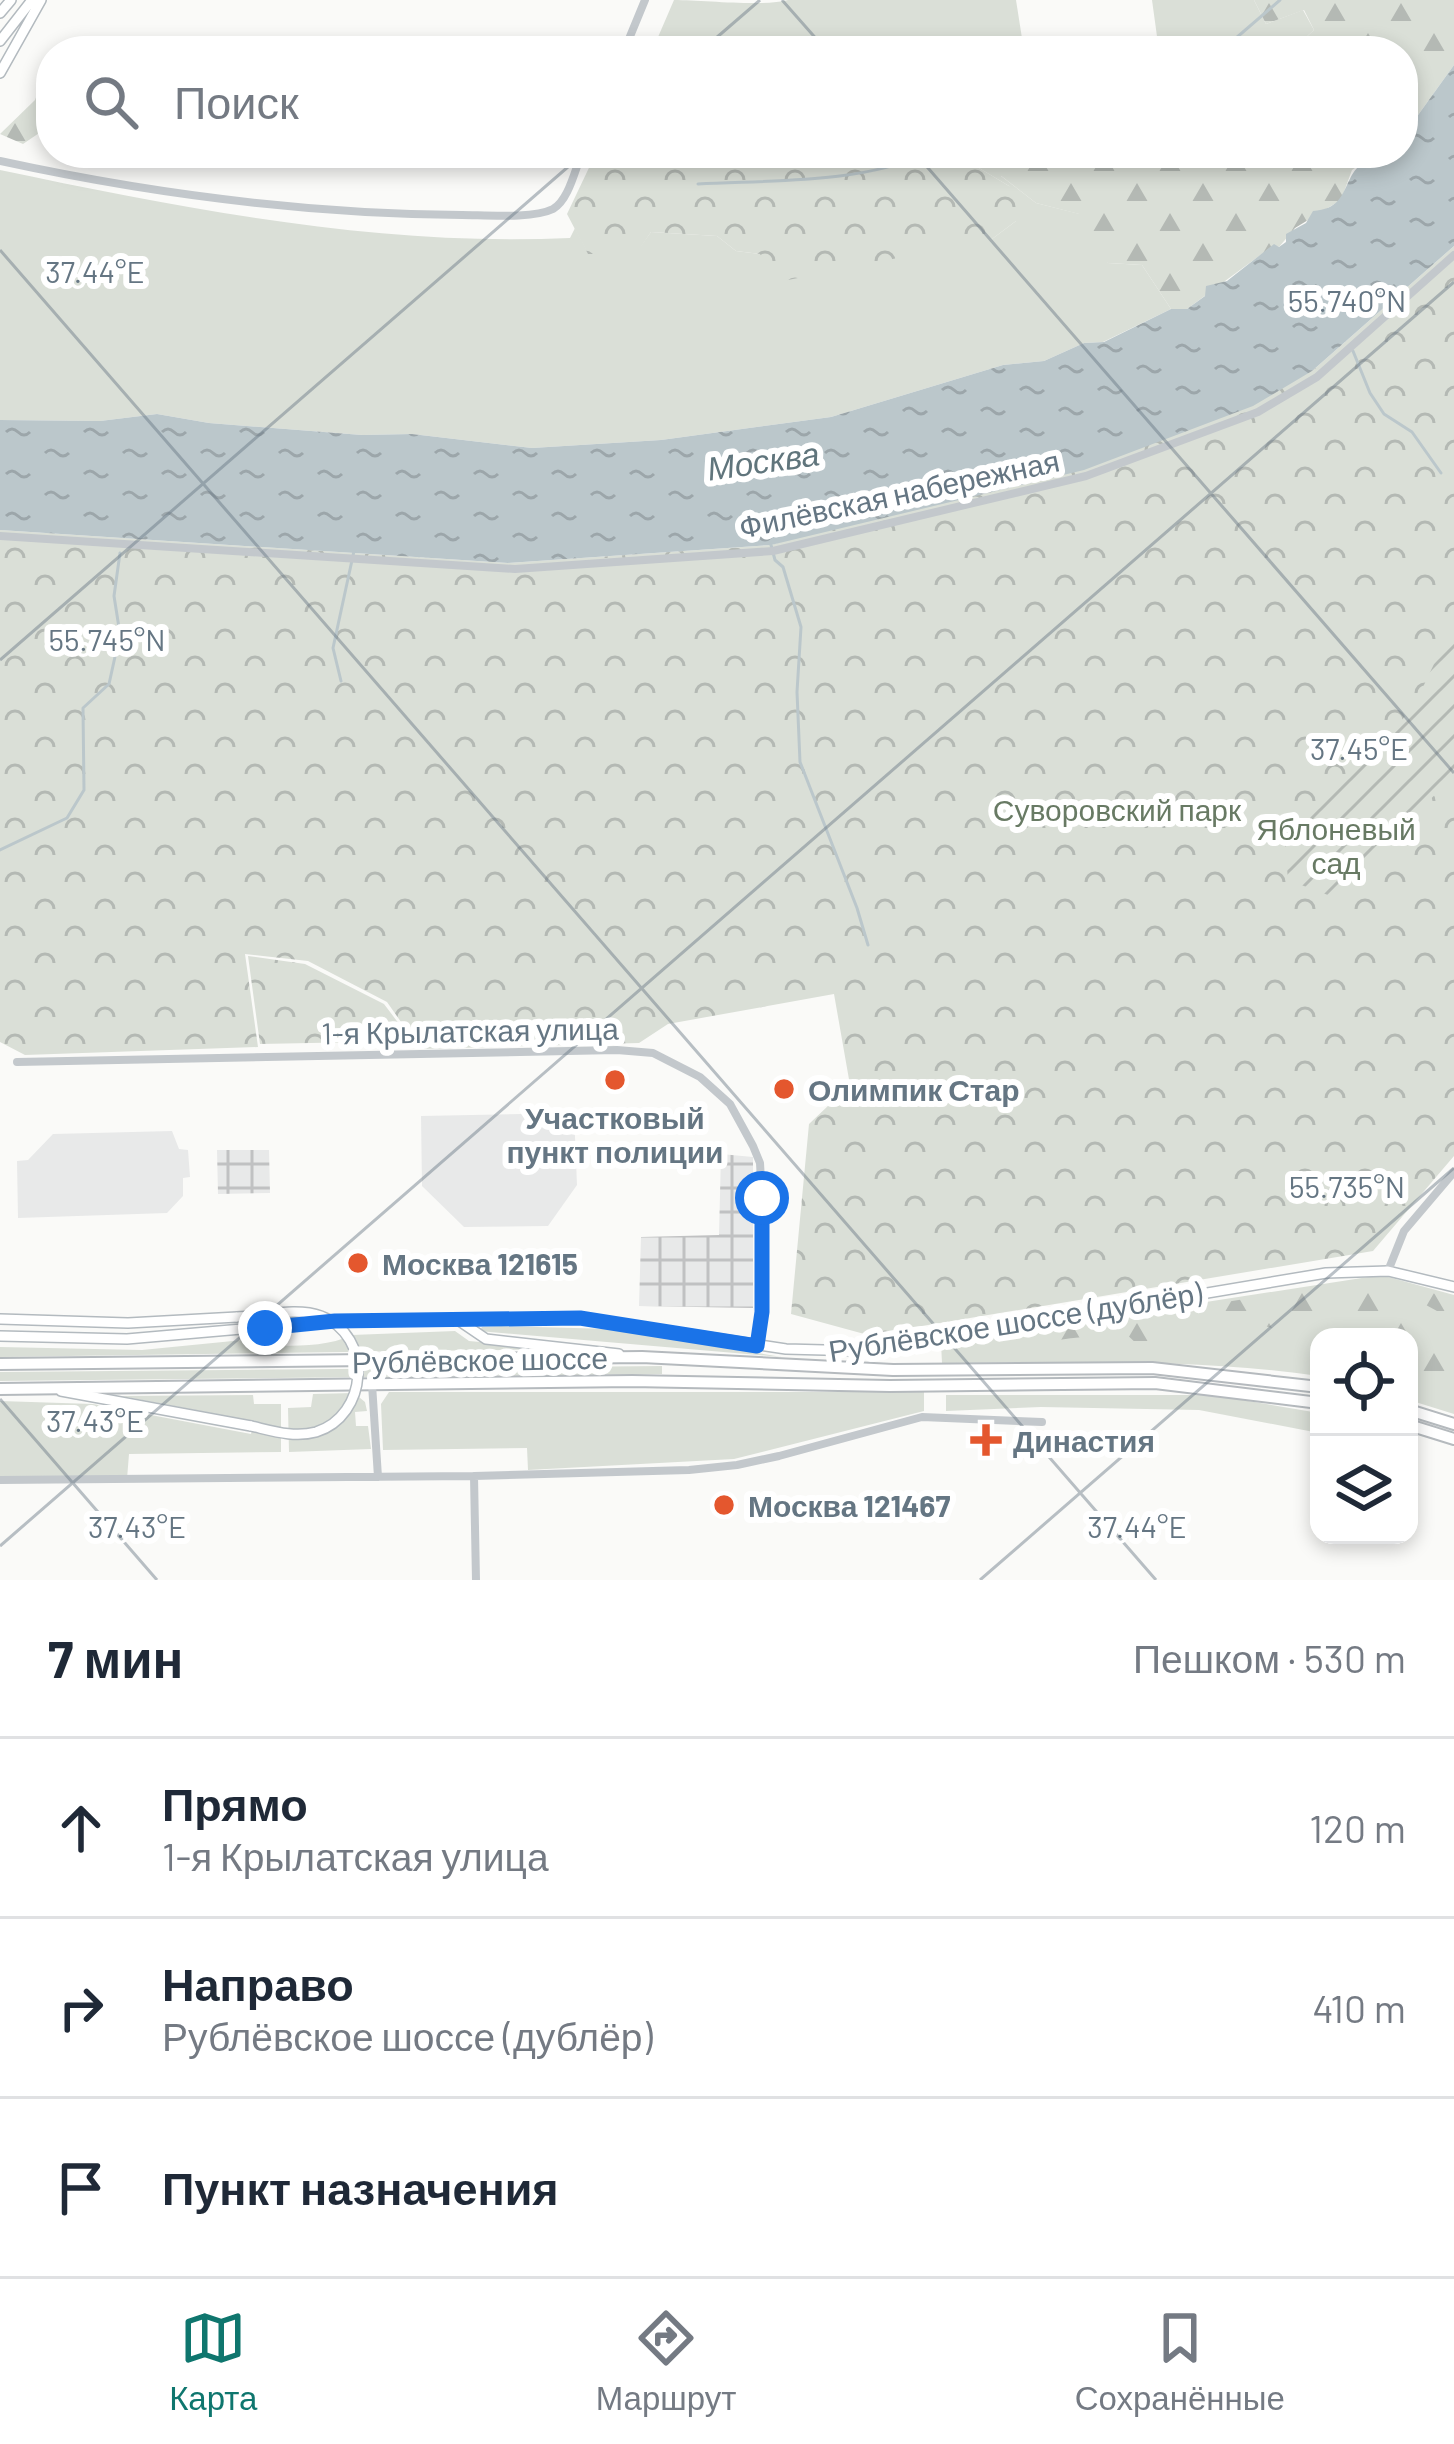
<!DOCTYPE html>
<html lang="ru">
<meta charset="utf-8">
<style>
:root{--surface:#fff;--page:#f2f2f3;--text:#1f2937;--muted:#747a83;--line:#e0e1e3;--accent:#0f766e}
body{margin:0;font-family:Barlow,sans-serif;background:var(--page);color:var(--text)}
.controls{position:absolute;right:36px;bottom:36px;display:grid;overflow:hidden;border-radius:24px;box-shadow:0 6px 18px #0003}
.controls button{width:108px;height:108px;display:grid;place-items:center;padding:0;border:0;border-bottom:3px solid var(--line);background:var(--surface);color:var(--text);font:60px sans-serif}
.stop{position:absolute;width:36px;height:36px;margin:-27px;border:9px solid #1a73e8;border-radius:50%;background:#fff}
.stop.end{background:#1a73e8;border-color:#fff;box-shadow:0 3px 12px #0008}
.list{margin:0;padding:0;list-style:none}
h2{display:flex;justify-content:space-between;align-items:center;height:156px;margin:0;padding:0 48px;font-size:51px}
h2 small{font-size:39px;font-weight:400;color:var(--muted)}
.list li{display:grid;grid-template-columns:78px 1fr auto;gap:36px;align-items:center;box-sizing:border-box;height:180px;padding:0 48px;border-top:3px solid var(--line)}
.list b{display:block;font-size:45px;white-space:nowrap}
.list p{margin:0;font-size:39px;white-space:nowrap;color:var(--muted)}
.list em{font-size:39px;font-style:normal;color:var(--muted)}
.icon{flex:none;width:66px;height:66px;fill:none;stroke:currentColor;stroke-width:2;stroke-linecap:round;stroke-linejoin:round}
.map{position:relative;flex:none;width:1454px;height:1580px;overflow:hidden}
.search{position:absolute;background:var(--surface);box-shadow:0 6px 18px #0003;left:36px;right:36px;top:36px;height:132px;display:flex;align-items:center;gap:30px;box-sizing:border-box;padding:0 42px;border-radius:48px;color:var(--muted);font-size:45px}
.sheet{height:696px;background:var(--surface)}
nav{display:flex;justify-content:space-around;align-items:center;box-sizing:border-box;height:168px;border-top:3px solid var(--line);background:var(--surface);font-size:33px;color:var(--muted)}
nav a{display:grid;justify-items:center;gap:6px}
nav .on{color:var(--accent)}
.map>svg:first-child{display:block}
</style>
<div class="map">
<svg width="1454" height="1580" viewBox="0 0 1454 1580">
<defs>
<pattern id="industrial-grid" width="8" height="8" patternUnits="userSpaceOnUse" patternTransform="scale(3)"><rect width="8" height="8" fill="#e8e9e9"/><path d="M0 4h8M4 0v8" fill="none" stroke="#c0c1c2"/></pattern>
<pattern id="forest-firs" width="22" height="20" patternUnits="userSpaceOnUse" patternTransform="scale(3)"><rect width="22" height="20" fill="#dadfd7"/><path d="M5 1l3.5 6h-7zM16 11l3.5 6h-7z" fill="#b4b9b4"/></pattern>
<pattern id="park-crowns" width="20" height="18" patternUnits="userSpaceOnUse" patternTransform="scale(3)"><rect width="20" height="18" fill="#dadfd7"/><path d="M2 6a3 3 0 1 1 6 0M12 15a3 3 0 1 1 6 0" fill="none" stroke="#b4b9b4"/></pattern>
<pattern id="garden-furrows" width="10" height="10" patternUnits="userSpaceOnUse" patternTransform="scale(3)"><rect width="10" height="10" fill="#dadfd7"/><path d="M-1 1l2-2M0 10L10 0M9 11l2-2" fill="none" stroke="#b4b9b4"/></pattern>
<pattern id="water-ripples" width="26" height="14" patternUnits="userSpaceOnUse" patternTransform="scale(3)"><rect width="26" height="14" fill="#bbc7cb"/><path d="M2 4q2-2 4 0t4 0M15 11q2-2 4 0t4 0" fill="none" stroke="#9ca6aa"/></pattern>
</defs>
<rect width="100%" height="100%" fill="#fafaf8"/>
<path fill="#e8e9e9" d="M 574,1113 L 577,1185 L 548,1226 L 464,1227 L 422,1186 L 421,1116 Z
M 172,1131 L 179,1149 L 188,1150 L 190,1177 L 183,1178 L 183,1196 L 167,1213 L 18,1218 L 17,1161 L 28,1160 L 53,1134 Z"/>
<path fill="url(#industrial-grid)" d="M 217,1150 L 269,1150 L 270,1193 L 218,1194 Z
M 721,1154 L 753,1157 L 753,1308 L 639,1306 L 641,1237 L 719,1235 Z"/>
<path fill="#dadfd7" d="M 674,0 C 704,0 763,7 788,0 L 1016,0 L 1024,51 L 652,51 Z
M 1152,0 L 1254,0 L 1266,24 L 1303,10 L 1314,30 L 1291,51 L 1159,51 Z
M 954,153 L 1018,153 L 1001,176 L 1036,203 L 1080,214 L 1108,263 L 1142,265 L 1171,309 L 1103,342 L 1084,343 L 1044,361 L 1003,365 L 831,417 L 661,440 L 532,448 L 412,434 L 362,435 L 209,423 L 157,414 L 100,421 L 0,420 L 0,170 C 186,209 379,247 570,238 L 575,228 L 588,253 L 635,254 L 651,232 L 717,236 L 736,251 L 760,254 L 992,239 L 1016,221 L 1009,186 Z
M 1381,1275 L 1454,1295 L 1454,1414 L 1409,1400 L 1409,1337 L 1319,1337 L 1319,1376 C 1194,1358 1068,1362 942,1363 L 941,1343 Z
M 501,1326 L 612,1329 L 782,1357 L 479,1331 L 482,1327 Z
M 455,1331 L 469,1341 L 555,1349 L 0,1357 L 0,1347 L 142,1350 L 253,1339 L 254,1346 C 286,1345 323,1349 352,1335 Z
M 662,1366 L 662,1374 L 0,1381 L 0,1372 Z
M 389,1392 L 924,1392 L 924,1411 L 734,1459 L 528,1470 L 527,1448 L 383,1450 L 381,1404 Z
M 354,1393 L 365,1402 L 367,1411 L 355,1412 L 356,1426 L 368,1426 L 371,1449 L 289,1452 L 288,1408 L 311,1407 L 313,1394 Z
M 253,1395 L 254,1404 L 281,1404 L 281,1452 L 129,1454 L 127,1479 L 0,1478 L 0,1401 L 93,1404 L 251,1434 L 254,1421 L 121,1396 Z
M 946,1395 L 1213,1395 L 1319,1413 L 1319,1433 L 1199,1410 L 1041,1407 L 946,1411 Z"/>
<path fill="url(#forest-firs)" d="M 1254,0 L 1454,0 L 1454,65 L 1403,136 L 1403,51 L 1291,51 L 1314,30 L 1304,10 L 1266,24 Z
M 51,56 L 51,125 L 23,144 L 0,134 L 35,100 Z
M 1018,153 L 1099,153 L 1107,160 L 1120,153 L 1377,153 L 1352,170 L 1341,200 L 1295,228 L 1279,247 L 1274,245 L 1187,309 L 1171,309 L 1142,265 L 1108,263 L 1082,247 L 1079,214 L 1036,203 L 1000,175 Z
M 1380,1278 L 1454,1299 L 1454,1313 L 1437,1311 L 1415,1299 L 1409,1304 L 1418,1327 L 1409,1337 L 1352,1337 L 1365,1329 L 1381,1334 L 1384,1326 L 1379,1320 L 1354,1320 L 1346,1315 C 1323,1319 1301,1319 1280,1330 L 1253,1323 L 1252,1332 L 1244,1339 L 1228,1329 L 1228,1320 L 1191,1316 L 1181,1323 L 1180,1332 L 1153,1329 L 1157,1345 L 1139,1346 L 1122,1330 C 1096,1340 1066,1334 1041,1346 L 1032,1340 L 1034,1332 Z
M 1443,1321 L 1454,1323 L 1454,1402 L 1416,1393 L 1409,1387 L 1409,1349 L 1417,1351 Z"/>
<path fill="url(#park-crowns)" d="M 596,153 L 954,153 L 1009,186 L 1016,195 L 1016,221 L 992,239 L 778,282 L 760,254 L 736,251 L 717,236 L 651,232 L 636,254 L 588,254 L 567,214 Z
M 1454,246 L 1454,1156 L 1373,1251 L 868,1335 L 791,1314 L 809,1124 L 850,1085 L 834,994 L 668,1024 L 639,1043 L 420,1049 L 387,1002 L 308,961 L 245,954 L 258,1047 L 25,1055 L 0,1042 L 0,530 L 508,563 L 771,545 L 1312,371 Z
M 248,956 L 305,964 L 384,1004 L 412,1041 L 260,1044 Z"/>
<path fill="url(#garden-furrows)" d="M 1454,642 L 1454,776 L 1386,843 L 1360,878 L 1328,895 L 1288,880 L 1285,844 L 1413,708 L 1434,664 Z"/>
<path fill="url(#water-ripples)" d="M 1454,65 L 1454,246 L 1312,371 L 1253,406 L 1084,470 L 771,545 L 508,563 L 0,530 L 0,420 L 100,421 L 157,414 L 209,423 L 362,435 L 412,434 L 532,448 L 661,440 L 831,417 L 1003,365 L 1044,361 L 1084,343 L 1104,342 L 1171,309 L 1187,309 L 1205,296 L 1206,286 L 1227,281 L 1274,244 L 1279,247 L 1286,242 L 1286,234 L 1306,223 L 1313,211 C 1364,208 1328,153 1403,153 L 1403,136 Z"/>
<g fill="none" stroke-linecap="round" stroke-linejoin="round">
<path stroke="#bbc7cb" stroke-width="3" d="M 1221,51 L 1280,0
M 698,184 C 775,180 858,184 929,153
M 1353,351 L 1370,393 L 1384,414 L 1412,432 L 1441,473
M 771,545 L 775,560 L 783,567 L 801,627 L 797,692 L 800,762 L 857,908 L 868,945
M 341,681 L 333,648 L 354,551
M 0,850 L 67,818 L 84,790 L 83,708 L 109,684 L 120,634 L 114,596 L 120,553"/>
<g stroke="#b3babf" stroke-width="12">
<path id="secondary" d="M 0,13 L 11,0
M 0,41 L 32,0
M 0,73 L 41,0
M 0,1319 L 128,1323 L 237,1317
M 458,1320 L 486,1339 L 619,1354
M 0,1336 L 127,1339 L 335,1321 L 580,1318 L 786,1349 L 862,1351 L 1326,1273 L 1388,1271 L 1454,1287
M 61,1391 L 251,1426"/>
</g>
<g stroke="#b5babe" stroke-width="14">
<path id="primary" d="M 0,1364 L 642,1357 L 893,1370 L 1152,1368 L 1319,1387
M 0,1389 L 632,1381 L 890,1386 L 1155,1383 L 1319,1403
M 1409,1410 L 1454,1424
M 1409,1425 L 1454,1439"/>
</g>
<path stroke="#c3c8cc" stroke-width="8" d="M 624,51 L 645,0
M 0,161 C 152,194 306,214 462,215 C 484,215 533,219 553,209 C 569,200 575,169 582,153
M 0,536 L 515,569 L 773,551 L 1086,476 L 1258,412 L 1317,377 L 1454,255
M 17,1062 L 617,1050 L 653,1053 L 700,1077 L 730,1104 L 753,1146 L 760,1163 L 762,1198 L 762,1312 L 757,1346
M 1388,1271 L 1404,1231 L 1454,1172
M 372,1384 L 378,1477
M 474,1476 L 476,1580
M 0,1480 L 474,1476 L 689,1470 L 737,1465 L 779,1456 L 922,1417 L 1042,1422"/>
<use href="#secondary" stroke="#fff" stroke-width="9"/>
<use href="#primary" stroke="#fff" stroke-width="10"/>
<g stroke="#b3babf" stroke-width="12" stroke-linecap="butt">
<path id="secondary-bridge" d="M 237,1317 C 263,1316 297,1307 321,1316 C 374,1336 368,1416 316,1432 C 294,1438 273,1431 251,1426"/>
</g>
<use href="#secondary-bridge" stroke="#fff" stroke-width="9"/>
</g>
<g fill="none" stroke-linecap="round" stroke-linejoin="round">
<path stroke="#1a73e8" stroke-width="15" d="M 265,1328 L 335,1321 L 580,1318 L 757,1346 L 762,1312 L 762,1198"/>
</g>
<path fill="none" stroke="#657683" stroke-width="3" stroke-opacity="0.45" d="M 782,0 L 827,51M 701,51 L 760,0M 915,153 L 1454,773M 0,250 L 1156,1580M 0,660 L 584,153M 0,1399 L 157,1580M 0,1546 L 1454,282M 980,1580 L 1454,1168"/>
<g fill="#e4572e" stroke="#fff" stroke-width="4.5">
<circle cx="615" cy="1080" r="12"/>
<circle cx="784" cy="1089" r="12"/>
<circle cx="358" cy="1263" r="12"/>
<path d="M980 1422h12v12h12v12h-12v12h-12v-12h-12v-12h12z"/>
<circle cx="724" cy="1505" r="12"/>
</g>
<g text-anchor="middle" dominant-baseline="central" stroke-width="12" stroke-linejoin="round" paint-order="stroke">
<g font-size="30" fill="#657683" stroke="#fff">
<text transform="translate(899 493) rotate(-12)">Филёвская набережная</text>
<text transform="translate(470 1030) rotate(-1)">1-я Крылатская улица</text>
<text transform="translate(1015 1321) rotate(-9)">Рублёвское шоссе (дублёр)</text>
<text transform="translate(480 1359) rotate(-1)">Рублёвское шоссе</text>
</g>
<g font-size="30" fill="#687a64" stroke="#fff">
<text x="1117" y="809">Суворовский парк</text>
<text x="1336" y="828">Яблоневый<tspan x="1336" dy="34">сад</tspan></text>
</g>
<g font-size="30" font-weight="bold" fill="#657683" stroke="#fff" text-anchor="start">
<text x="808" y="1089">Олимпик Стар</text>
<text x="615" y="1117" text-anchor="middle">Участковый<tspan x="615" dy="34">пункт полиции</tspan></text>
<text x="382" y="1263">Москва 121615</text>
<text x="1013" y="1440">Династия</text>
<text x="748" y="1505">Москва 121467</text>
</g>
<g font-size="33" font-style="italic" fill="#60757c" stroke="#fff">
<text transform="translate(763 460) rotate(-8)">Москва</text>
</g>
</g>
<g font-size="30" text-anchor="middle" fill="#657683" stroke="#fff" stroke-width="12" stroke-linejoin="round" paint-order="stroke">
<text x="95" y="283">37.44°E</text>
<text x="1347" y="312">55.740°N</text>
<text x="107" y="651">55.745°N</text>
<text x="1359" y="760">37.45°E</text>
<text x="1347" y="1198">55.735°N</text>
<text x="95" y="1432">37.43°E</text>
<text x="137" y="1538">37.43°E</text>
<text x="1137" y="1538">37.44°E</text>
</g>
</svg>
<div class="controls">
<button><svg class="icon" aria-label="locate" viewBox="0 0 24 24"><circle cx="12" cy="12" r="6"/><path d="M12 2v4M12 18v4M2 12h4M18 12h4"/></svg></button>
<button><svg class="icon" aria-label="layers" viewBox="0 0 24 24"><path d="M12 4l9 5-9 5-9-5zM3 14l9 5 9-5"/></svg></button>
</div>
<div class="stop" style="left:762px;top:1198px"></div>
<div class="stop end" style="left:265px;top:1328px"></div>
<div class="search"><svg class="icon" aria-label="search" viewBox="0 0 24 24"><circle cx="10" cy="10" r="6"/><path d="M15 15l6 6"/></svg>Поиск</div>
</div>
<section class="sheet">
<h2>7 мин<small>Пешком · 530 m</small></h2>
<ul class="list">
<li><svg class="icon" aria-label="ahead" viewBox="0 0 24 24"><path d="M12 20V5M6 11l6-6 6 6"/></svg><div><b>Прямо</b><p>1-я Крылатская улица</p></div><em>120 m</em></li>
<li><svg class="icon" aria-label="right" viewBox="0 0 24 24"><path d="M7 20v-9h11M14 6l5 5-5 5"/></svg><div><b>Направо</b><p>Рублёвское шоссе (дублёр)</p></div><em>410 m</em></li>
<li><svg class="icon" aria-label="arrive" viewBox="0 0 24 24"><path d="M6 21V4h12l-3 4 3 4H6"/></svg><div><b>Пункт назначения</b></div></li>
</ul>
</section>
<nav>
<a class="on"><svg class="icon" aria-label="map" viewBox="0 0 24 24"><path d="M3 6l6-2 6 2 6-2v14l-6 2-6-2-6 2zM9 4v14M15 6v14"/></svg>Карта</a>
<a><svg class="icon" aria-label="directions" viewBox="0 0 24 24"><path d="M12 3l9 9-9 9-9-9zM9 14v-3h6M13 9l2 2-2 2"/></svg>Маршрут</a>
<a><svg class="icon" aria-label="saved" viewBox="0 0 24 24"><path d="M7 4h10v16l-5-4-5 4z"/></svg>Сохранённые</a>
</nav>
